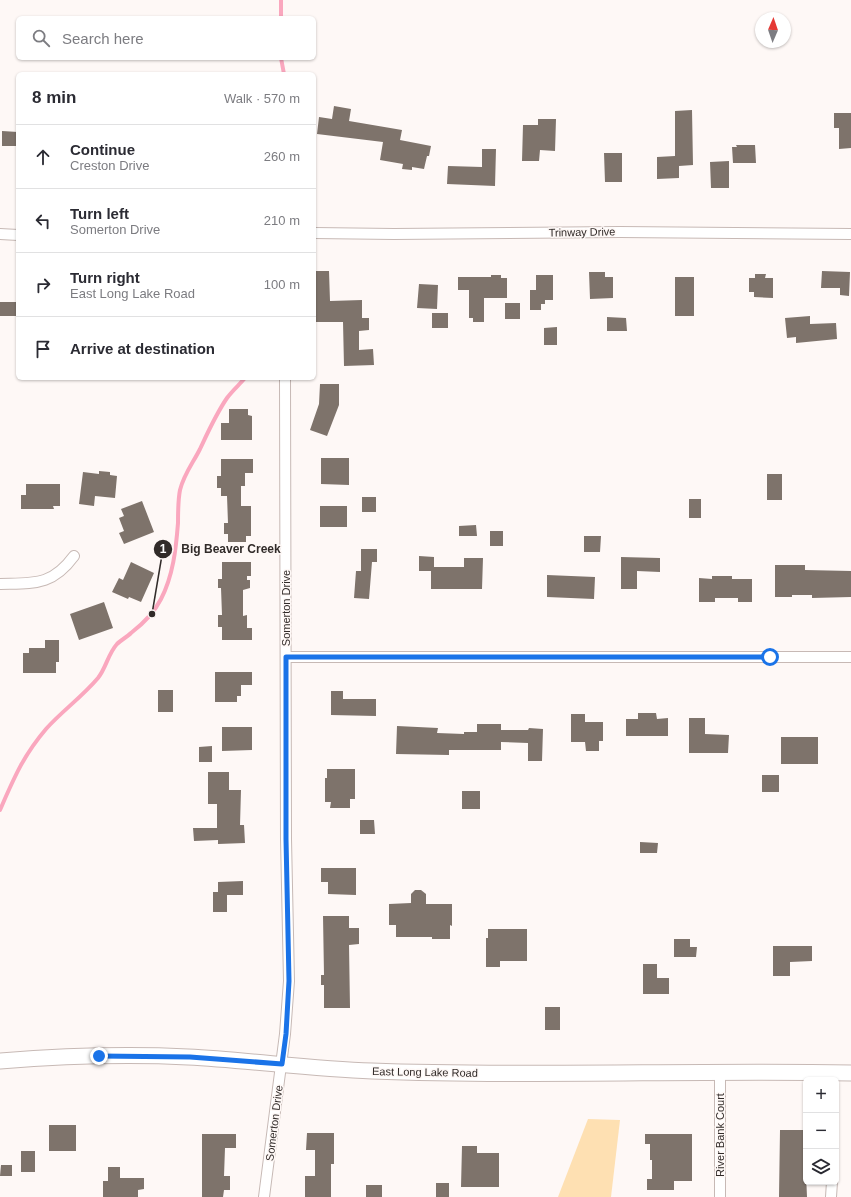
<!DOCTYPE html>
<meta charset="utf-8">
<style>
:root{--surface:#fff;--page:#f7f7f7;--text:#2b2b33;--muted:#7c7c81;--line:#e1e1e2}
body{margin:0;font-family:Helvetica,sans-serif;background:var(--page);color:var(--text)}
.controls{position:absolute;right:12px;bottom:12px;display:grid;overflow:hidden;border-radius:6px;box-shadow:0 1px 3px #0004}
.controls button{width:36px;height:36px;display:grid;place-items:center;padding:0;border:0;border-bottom:1px solid var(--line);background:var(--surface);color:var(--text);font:20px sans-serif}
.compass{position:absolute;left:755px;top:12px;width:36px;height:36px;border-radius:50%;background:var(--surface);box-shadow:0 1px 3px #0004;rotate:2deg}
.stop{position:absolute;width:12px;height:12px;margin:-9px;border:3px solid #1a73e8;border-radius:50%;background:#fff}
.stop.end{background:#1a73e8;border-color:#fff;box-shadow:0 1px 4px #0008}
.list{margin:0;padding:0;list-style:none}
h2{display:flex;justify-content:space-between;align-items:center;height:52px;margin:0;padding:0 16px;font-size:17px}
h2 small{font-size:13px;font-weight:400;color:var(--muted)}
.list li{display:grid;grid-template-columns:26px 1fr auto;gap:12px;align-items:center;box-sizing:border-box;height:64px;padding:0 16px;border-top:1px solid var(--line)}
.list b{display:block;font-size:15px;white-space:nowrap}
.list p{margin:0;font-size:13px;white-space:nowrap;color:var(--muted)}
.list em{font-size:13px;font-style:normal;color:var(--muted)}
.icon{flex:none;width:22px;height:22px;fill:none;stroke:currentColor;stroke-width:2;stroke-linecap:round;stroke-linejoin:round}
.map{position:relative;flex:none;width:851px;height:1197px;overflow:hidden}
.search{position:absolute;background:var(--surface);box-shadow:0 1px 3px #0004;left:16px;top:16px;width:300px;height:44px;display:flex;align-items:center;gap:10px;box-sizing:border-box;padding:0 14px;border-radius:6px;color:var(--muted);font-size:15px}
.panel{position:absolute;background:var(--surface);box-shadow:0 1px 3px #0004;left:16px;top:72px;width:300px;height:308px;border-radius:6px}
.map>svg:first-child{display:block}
</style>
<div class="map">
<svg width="851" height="1197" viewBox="0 0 851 1197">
<rect width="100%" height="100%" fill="#fef8f6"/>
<path fill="#fee0b2" d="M 588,1119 L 620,1120 L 611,1197 L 558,1197 Z"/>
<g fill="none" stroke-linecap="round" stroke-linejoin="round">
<path stroke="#faa7be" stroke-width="4" d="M 281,18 L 281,0
M 281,58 L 284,74
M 0,810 C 14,778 23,756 46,729 C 62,711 82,697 98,678 C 106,668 108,654 117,644 C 121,640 127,637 131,633 C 144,623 154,613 161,599 C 173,576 176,549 178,523 C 178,512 178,500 180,490 C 184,474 193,463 200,449 C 208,432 216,414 227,398 C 232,391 239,385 245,378"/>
</g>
<path fill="#7e736b" d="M 334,106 L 351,109 L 349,121 L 402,130 L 400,140 L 431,146 L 429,156 L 427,156 L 424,169 L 412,167 L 412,170 L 402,169 L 403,164 L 380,160 L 383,142 L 317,134 L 319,117 L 332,119 Z
M 692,110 L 693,165 L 679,166 L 679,178 L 657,179 L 657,157 L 675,156 L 675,111 Z
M 834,113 L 851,113 L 851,148 L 839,149 L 839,128 L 834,128 Z
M 538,119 L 556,119 L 555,151 L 540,150 L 539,161 L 522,161 L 523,125 L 538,125 Z
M 2,131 L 18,132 L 18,146 L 2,146 Z
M 736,145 L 755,145 L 756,163 L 733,163 L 732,147 L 737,147 Z
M 482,149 L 496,149 L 495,186 L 447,184 L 448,166 L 482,167 Z
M 604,153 L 622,153 L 622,182 L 605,182 Z
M 729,161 L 729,188 L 711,188 L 710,162 Z
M 314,271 L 329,271 L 330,301 L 362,300 L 362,318 L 369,318 L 369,330 L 359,331 L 359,350 L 373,349 L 374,365 L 344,366 L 343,322 L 314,322 Z
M 822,271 L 850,272 L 849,296 L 840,295 L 840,288 L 821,288 Z
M 589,272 L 605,272 L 605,277 L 613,277 L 613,298 L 590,299 Z
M 755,274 L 766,274 L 765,278 L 773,278 L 773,298 L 754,297 L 754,292 L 749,292 L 749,278 L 755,278 Z
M 491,275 L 501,275 L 501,278 L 507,278 L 507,298 L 484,298 L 484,322 L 473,322 L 473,318 L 469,318 L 469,290 L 458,290 L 458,277 L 491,277 Z
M 536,275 L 553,275 L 553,300 L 545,300 L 545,304 L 541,304 L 541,310 L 530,310 L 530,290 L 536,290 Z
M 675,277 L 694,277 L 694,316 L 675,316 Z
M 419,284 L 438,285 L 437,309 L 417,308 Z
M 0,302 L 18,302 L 18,316 L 0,316 Z
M 505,303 L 520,303 L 520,319 L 505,319 Z
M 432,313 L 448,313 L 448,328 L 432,328 Z
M 810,316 L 810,324 L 836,323 L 837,339 L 796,343 L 796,337 L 787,338 L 785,318 Z
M 607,317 L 626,318 L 627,331 L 607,331 Z
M 557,327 L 557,345 L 544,345 L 544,328 Z
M 320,384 L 339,384 L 339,405 L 327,436 L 310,430 L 319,404 Z
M 229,409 L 248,409 L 248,415 L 252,416 L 252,440 L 221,440 L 221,423 L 229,423 Z
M 321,458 L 349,458 L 349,485 L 321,484 Z
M 221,459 L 253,459 L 253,473 L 245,473 L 245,486 L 241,486 L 241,506 L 251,506 L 251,536 L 246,536 L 246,542 L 228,542 L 228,534 L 224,534 L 224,523 L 228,523 L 227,496 L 221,496 L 221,488 L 217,488 L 217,476 L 221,476 Z
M 99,471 L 110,472 L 110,475 L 117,476 L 115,498 L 95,496 L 94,506 L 79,504 L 83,472 L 99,474 Z
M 767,474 L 782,474 L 782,500 L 767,500 Z
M 26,484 L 60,484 L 60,506 L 53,506 L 54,509 L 21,509 L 21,495 L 26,495 Z
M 362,497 L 376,497 L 376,512 L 362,512 Z
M 689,499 L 701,499 L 701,518 L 689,518 Z
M 142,501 L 154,532 L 124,544 L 119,533 L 124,531 L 119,518 L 124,516 L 121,509 Z
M 320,506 L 347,506 L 347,527 L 320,527 Z
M 476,525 L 477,536 L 459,536 L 459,526 Z
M 490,531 L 503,531 L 503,546 L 490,546 Z
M 584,536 L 601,536 L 600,552 L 584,552 Z
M 361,549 L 377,549 L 377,562 L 372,562 L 369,599 L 354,598 L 356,571 L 361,571 Z
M 419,556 L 434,557 L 434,567 L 464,567 L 464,558 L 483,558 L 482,589 L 431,589 L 431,571 L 419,571 Z
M 621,557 L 660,558 L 660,572 L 637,571 L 637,589 L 621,589 Z
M 131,562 L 154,573 L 141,602 L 129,597 L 128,599 L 112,592 L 119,578 L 123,580 Z
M 222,562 L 251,562 L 251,576 L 247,576 L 247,580 L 250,580 L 250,588 L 243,590 L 243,616 L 247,615 L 247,628 L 252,628 L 252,640 L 222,640 L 222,627 L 218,627 L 218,615 L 222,615 L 221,588 L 218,588 L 218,579 L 222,579 Z
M 775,565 L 805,565 L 805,570 L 851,571 L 851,597 L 812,598 L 812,595 L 792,595 L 792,597 L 775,597 Z
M 547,575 L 595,577 L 594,599 L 547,597 Z
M 712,576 L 732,576 L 732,579 L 752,579 L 752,602 L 738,602 L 738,598 L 715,598 L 715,602 L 699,602 L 699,578 L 712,579 Z
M 104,602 L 113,628 L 79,640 L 70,614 Z
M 45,640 L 59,640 L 59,662 L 56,662 L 56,673 L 23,673 L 23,653 L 29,653 L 29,648 L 45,648 Z
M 215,672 L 252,672 L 252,685 L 241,685 L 241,696 L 237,696 L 237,702 L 215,702 Z
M 158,690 L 173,690 L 173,712 L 158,712 Z
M 331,691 L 343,691 L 343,699 L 376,699 L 376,716 L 331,715 Z
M 638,713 L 656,713 L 657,719 L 668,718 L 668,736 L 626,736 L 626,719 L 638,719 Z
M 571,714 L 585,714 L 585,722 L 603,722 L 603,741 L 599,741 L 599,751 L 586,751 L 585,742 L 571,742 Z
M 689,718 L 705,718 L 705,734 L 729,735 L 728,753 L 689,753 Z
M 477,724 L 501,724 L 501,730 L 528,730 L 529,728 L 543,729 L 542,761 L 528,761 L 528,743 L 501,742 L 501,750 L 449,750 L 449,755 L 396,754 L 397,726 L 438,728 L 437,733 L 464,734 L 464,732 L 477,732 Z
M 222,727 L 252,727 L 252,750 L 222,751 Z
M 781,737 L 818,737 L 818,764 L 781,764 Z
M 212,746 L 212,762 L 199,762 L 199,747 Z
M 327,769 L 355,769 L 355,799 L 350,799 L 350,808 L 330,808 L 331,802 L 325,802 L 325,778 L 327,778 Z
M 208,772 L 229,772 L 229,790 L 241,790 L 240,825 L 244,825 L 245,843 L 218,844 L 218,840 L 194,841 L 193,828 L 217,828 L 217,804 L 208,804 Z
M 762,775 L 779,775 L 779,792 L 762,792 Z
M 462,791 L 480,791 L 480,809 L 462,809 Z
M 360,820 L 374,820 L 375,834 L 360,834 Z
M 640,842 L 658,843 L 657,853 L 640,853 Z
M 321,868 L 356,868 L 356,895 L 328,894 L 328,882 L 321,882 Z
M 243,881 L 243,895 L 227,895 L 227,912 L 213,912 L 213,892 L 218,892 L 218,882 Z
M 415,890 L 421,890 L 426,894 L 426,904 L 452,904 L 452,926 L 450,925 L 450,939 L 432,939 L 432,937 L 396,937 L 396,925 L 389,925 L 389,904 L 411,903 L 411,894 Z
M 323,916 L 349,916 L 349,928 L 359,928 L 359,944 L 349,945 L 350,1008 L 324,1008 L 324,985 L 321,985 L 321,975 L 324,975 Z
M 488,929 L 527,929 L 527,961 L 500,961 L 500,967 L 486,967 L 486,938 L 488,938 Z
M 674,939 L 690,939 L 690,947 L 697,947 L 696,957 L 674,957 Z
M 773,946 L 812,946 L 812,961 L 790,962 L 790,976 L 773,976 Z
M 643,964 L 657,964 L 657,978 L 669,978 L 669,994 L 643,994 Z
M 545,1007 L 560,1007 L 560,1030 L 545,1030 Z
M 49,1125 L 76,1125 L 76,1151 L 49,1151 Z
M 780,1130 L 806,1130 L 806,1154 L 803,1154 L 803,1173 L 806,1173 L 807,1197 L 779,1197 Z
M 307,1133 L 334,1133 L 334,1164 L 331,1164 L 331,1197 L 305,1197 L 305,1176 L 315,1176 L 315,1150 L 306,1150 Z
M 202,1134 L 236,1134 L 236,1148 L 225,1148 L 224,1176 L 230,1176 L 230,1190 L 224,1190 L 223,1197 L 202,1197 Z
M 645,1134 L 692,1134 L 692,1181 L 674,1181 L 674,1190 L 647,1190 L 647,1179 L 652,1179 L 652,1160 L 650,1160 L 650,1144 L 645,1144 Z
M 462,1146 L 477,1146 L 477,1153 L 499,1153 L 499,1187 L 461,1187 Z
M 21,1151 L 35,1151 L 35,1172 L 21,1172 Z
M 1,1165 L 12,1165 L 12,1176 L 0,1176 Z
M 108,1167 L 120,1167 L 120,1178 L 144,1178 L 144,1189 L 138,1190 L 138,1197 L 103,1197 L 103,1181 L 108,1181 Z
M 436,1183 L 449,1183 L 449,1197 L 436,1197 Z
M 366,1185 L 382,1185 L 382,1197 L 366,1197 Z"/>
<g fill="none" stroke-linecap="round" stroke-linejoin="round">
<g stroke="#c7b9b5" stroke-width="12">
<path id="street" d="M 314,233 L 394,234 L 620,232 L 851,234
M 0,234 L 18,235
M 0,584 C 34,583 52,586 74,556
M 286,657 L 851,657
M 720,1073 L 720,1197
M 264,1197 L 285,1034 L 289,981 L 286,839 L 285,378
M 831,1197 L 832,1182"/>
</g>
<g stroke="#c7b9b5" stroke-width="17">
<path id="secondary" d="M 0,1061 C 63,1056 125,1054 188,1057 C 249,1060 310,1069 372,1071 C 531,1077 691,1070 851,1073"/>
</g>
<use href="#street" stroke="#fff" stroke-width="10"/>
<use href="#secondary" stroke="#fff" stroke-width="15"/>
</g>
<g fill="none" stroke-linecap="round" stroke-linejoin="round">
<path stroke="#1a73e8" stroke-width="5" d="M 99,1056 L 190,1057 L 282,1064 L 286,1034 L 289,981 L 286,839 L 286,657 L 770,657"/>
</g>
<g text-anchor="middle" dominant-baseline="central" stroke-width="3" stroke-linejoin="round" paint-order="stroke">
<g font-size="11" fill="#312b29" stroke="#fef8f6">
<text transform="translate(582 232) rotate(-1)">Trinway Drive</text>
<text transform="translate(286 608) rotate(-90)">Somerton Drive</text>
<text transform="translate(425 1072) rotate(1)">East Long Lake Road</text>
<text transform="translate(274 1123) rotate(-83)">Somerton Drive</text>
<text transform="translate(720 1135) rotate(-90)">River Bank Court</text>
</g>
</g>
<path fill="none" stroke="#312b29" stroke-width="1.5" d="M152 614L163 549"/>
<g fill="#312b29" stroke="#fef8f6" stroke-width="1.5">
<circle cx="152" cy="614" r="4"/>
<circle cx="163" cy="549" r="10"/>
</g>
<g font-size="12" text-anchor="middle" font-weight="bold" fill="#fff">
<text x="163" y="553">1</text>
</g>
<g font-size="12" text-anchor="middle" font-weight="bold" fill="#312b29" stroke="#fef8f6" stroke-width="3" stroke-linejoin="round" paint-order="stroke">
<text x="231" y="553">Big Beaver Creek</text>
</g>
</svg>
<div class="controls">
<button>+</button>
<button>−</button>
<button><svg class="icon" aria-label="layers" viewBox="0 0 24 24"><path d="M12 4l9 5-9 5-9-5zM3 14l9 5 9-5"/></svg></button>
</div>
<svg class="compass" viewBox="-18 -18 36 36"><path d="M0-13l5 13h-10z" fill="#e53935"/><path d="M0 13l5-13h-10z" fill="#7c7c81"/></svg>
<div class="stop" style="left:770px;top:657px"></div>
<div class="stop end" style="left:99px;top:1056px"></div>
<div class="search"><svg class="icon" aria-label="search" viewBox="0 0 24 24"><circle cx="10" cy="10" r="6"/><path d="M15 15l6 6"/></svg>Search here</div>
<section class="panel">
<h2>8 min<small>Walk · 570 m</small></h2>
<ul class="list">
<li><svg class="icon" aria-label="ahead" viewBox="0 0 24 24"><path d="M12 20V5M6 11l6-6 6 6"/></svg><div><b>Continue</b><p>Creston Drive</p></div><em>260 m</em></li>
<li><svg class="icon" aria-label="left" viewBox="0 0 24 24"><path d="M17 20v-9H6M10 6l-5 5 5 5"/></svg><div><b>Turn left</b><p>Somerton Drive</p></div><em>210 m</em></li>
<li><svg class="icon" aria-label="right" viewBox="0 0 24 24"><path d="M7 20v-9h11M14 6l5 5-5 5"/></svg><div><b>Turn right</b><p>East Long Lake Road</p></div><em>100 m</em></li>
<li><svg class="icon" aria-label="arrive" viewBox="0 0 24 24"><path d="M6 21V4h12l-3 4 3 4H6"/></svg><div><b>Arrive at destination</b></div></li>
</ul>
</section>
</div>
